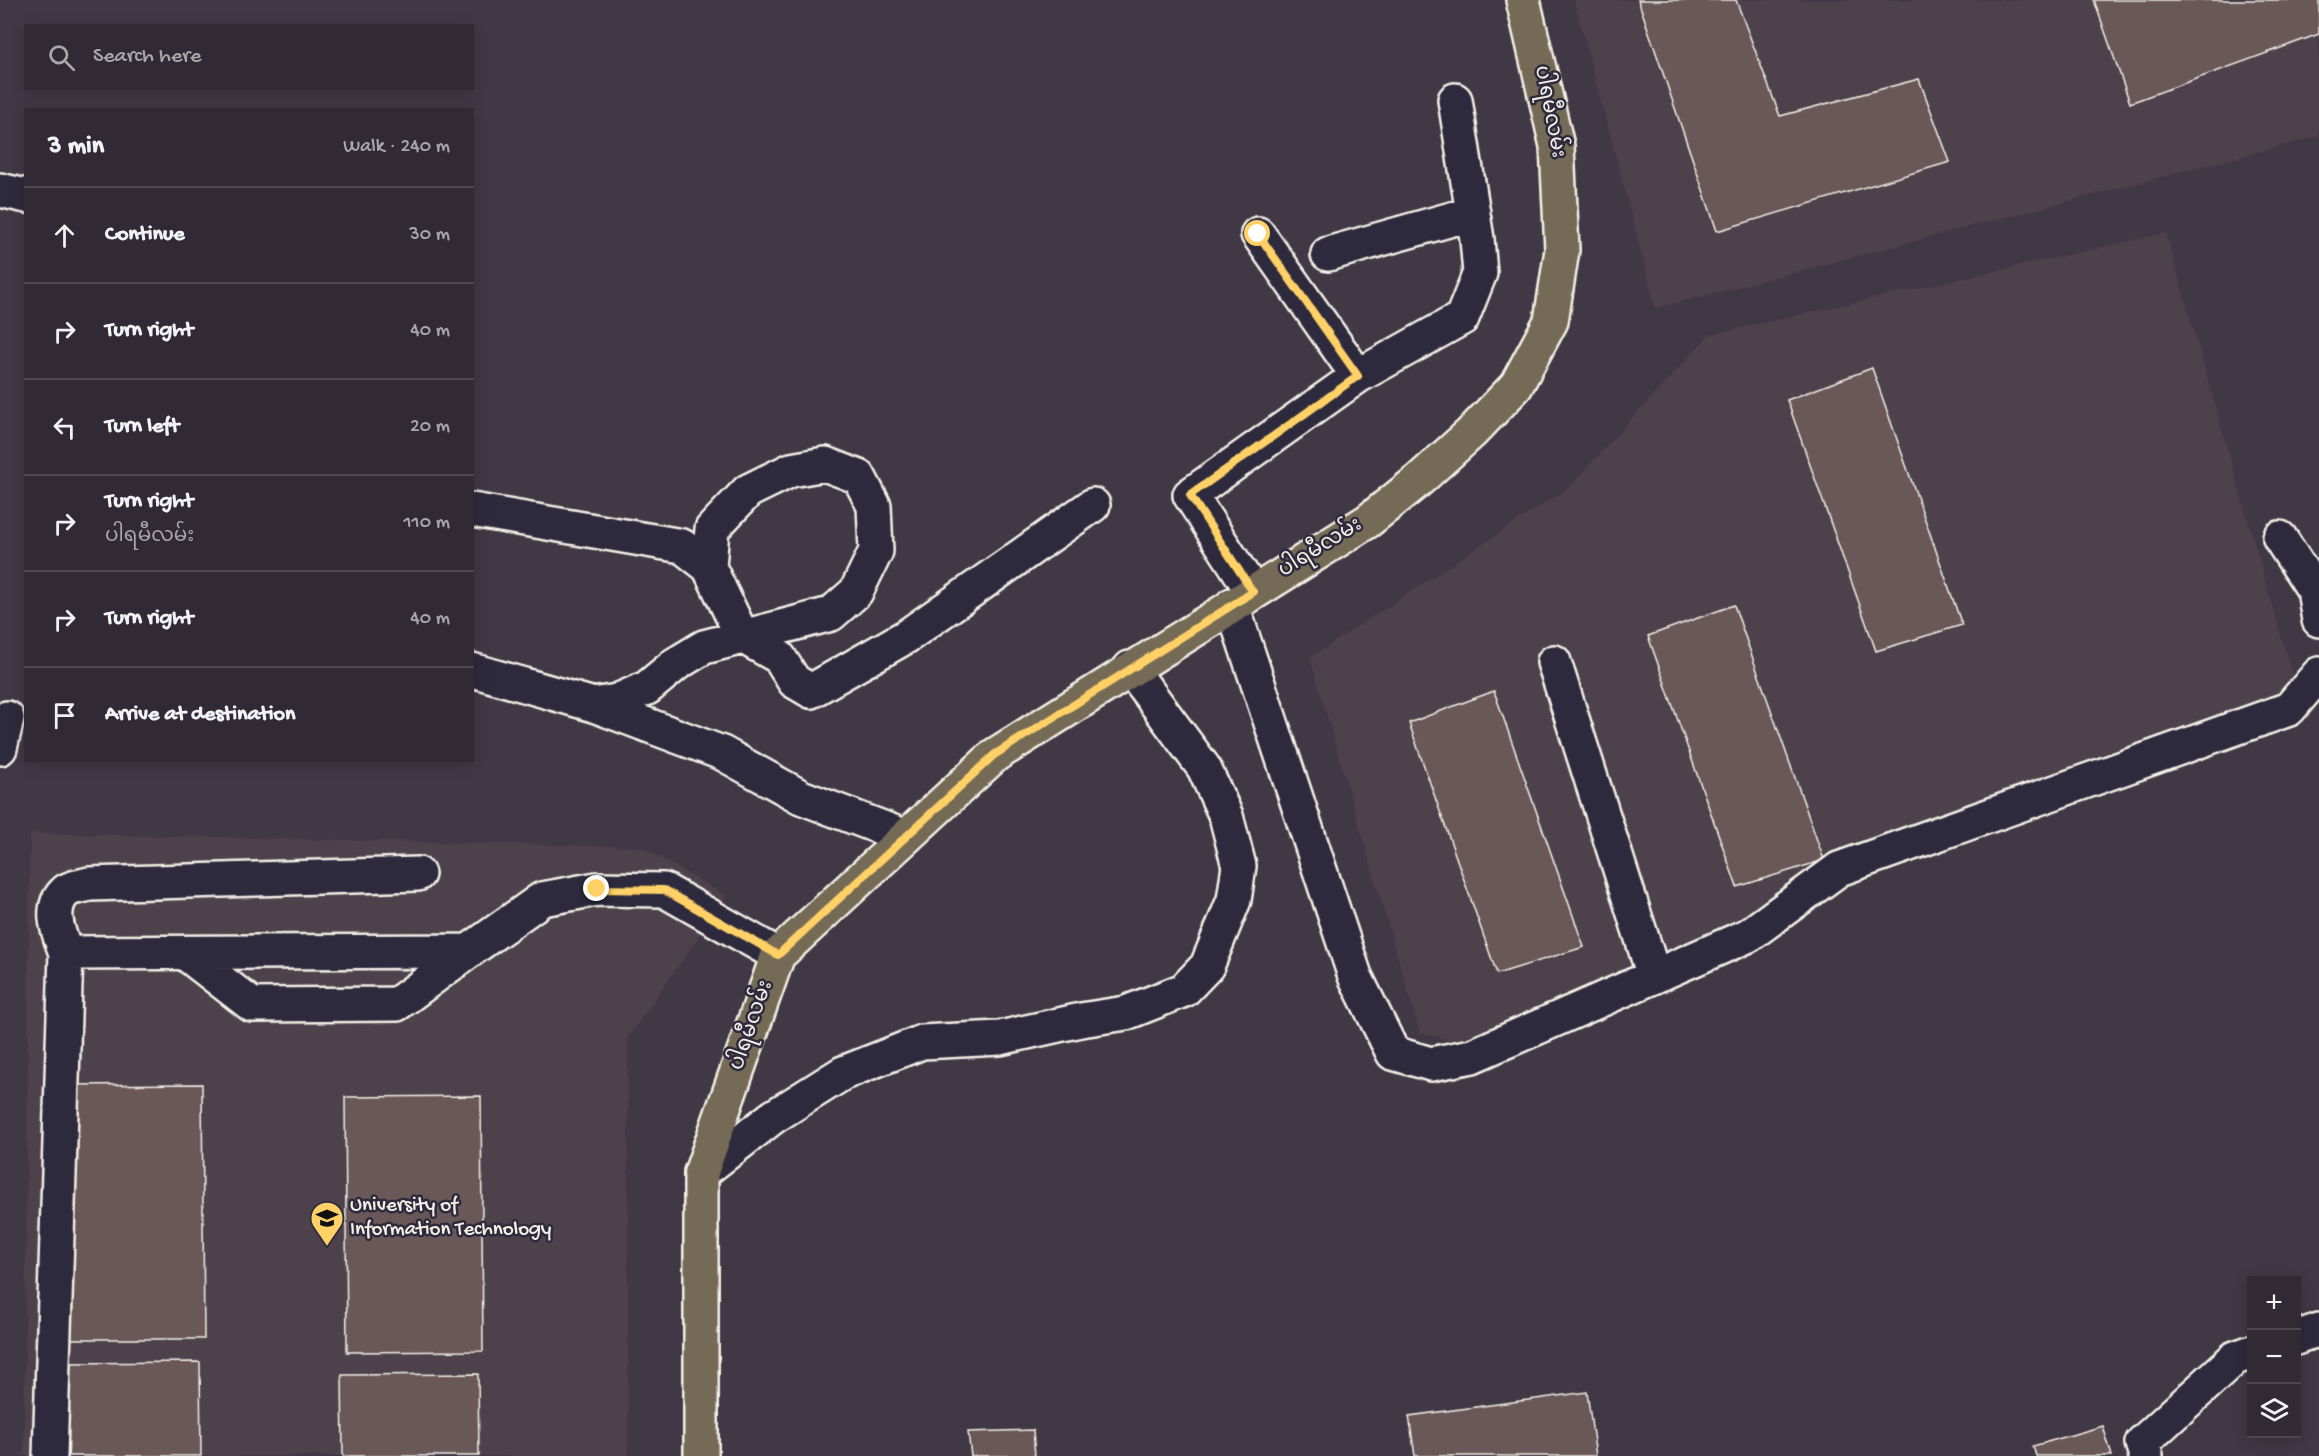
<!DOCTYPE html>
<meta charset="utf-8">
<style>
:root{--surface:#312a34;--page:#39323c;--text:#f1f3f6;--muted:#a8a7ac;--line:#4c464f}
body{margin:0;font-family:"Gochi Hand","Noto Sans Myanmar",sans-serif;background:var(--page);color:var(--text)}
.controls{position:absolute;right:18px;bottom:18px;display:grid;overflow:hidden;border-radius:0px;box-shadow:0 3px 15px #0003}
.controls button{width:54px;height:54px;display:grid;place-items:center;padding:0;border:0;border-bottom:2px solid var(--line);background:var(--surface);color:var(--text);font:30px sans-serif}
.stop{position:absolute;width:18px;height:18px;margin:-14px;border:4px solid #ffd166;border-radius:50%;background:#fff}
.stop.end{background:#ffd166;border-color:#fff;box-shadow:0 2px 6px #0008}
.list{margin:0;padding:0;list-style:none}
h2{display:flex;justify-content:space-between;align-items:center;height:78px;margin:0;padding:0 24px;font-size:26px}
h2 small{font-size:20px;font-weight:400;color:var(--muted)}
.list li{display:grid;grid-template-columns:39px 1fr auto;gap:18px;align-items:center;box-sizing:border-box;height:96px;padding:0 24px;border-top:2px solid var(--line)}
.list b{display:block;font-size:22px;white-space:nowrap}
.list p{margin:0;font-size:20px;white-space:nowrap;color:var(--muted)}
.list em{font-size:20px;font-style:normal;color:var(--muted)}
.icon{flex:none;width:33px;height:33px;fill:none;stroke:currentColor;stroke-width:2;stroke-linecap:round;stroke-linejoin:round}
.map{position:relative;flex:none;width:2319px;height:1456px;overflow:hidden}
.search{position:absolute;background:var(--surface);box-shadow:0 3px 15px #0003;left:24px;top:24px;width:450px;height:66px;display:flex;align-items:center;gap:15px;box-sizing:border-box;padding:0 21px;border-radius:0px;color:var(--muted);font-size:22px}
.panel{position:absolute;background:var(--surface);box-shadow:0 3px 15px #0003;left:24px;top:108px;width:450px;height:654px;border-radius:0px}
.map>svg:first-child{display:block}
</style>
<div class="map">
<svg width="2319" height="1456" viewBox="0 0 2319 1456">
<rect width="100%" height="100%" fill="#413845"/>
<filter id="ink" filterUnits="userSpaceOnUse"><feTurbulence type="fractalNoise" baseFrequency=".0167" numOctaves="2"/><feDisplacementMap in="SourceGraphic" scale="12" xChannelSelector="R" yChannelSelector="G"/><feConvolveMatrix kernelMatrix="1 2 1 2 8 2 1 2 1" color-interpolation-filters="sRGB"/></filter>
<g filter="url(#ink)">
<path fill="#4e424b" d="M 1574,0 L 2319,0 L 2319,136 L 1656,308 Z
M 2166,233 L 2296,689 L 2094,763 L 1858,844 L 1755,918 L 1462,1043 L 1420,1033 L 1310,658 L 1568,488 L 1709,335 Z
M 30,833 L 641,847 L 727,896 L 628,1037 L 628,1456 L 24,1456 Z"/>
<path fill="#6b5958" stroke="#f4f1e8" stroke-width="1.5" d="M 1638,0 L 1736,0 L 1780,116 L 1919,79 L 1950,162 L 1717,231 Z
M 2094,0 L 2319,0 L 2319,34 L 2130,103 Z
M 1872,368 L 1962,625 L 1876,651 L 1787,400 Z
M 1734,605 L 1824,860 L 1737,887 L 1648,636 Z
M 1494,691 L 1584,947 L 1497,974 L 1409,723 Z
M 202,1084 L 204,1339 L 68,1339 L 66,1085 Z
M 481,1096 L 483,1351 L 347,1352 L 345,1097 Z
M 200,1362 L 201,1456 L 64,1456 L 63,1363 Z
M 478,1374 L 479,1456 L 343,1456 L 342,1375 Z
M 1587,1392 L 1596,1456 L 1415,1456 L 1409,1416 Z
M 2103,1426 L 2112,1456 L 2036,1456 L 2033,1446 Z
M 1033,1430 L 1035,1456 L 971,1456 L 968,1432 Z"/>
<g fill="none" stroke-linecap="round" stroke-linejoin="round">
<g stroke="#f4f1e8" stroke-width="38">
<path id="minor" d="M 0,190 L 26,196
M 1328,254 L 1473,213
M 1358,376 L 1462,318 L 1480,273 L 1477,239 L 1455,100
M 472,510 L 682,546 L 709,567 L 742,636 L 779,657 L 794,681 L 811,691 L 907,636 L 1093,505
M 2280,538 L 2314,590 L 2319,620
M 1253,592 L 1190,495 L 1358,376 L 1258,234
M 1232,605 L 1355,976 L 1393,1053 L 1431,1064 L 1472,1056 L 1749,935 L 1839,869 L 2289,709 L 2319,674
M 1554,662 L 1654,976
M 472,670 L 594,705 L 722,753 L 801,797 L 906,837
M 594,705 L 617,701 L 647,688 L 676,664 L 704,647 L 831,614 L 856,592 L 876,551 L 874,506 L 859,477 L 825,464 L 791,470 L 748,491 L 712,529 L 709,567
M 0,748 L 7,718
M 66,953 C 59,934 47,908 66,891 C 71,887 83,886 89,884 L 418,874
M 185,953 L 252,1005 L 397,1004 L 469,951
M 701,1173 L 773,1117 L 843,1073 L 922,1042 L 1000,1038 L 1081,1020 L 1126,1013 L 1184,990 L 1207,966 L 1234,900 L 1239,866 L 1226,816 L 1204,768 L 1130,668
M 2296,1338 L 2319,1330
M 50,1456 L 66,953 L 469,951 L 542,899 L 597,889 L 664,890 L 778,955
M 2146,1456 L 2142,1443 L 2235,1358 L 2252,1352"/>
</g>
<g stroke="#f4f1e8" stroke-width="38">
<path id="major" d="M 701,1456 L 701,1173 L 778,955 L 995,755 L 1368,521 L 1419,480 L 1471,433 L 1516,386 L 1551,321 L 1562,250 L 1557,146 L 1523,0"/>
</g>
<use href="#minor" stroke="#2f2a3d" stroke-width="33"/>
<use href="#major" stroke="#746b55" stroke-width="33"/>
</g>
</g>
<g fill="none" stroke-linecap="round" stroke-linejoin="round" filter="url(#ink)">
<path stroke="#ffd166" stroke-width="8" d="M 597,889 L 664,890 L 778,955 L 994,755 L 1253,592 L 1190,495 L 1358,376 L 1258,234"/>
</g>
<defs>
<g id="university-pin" transform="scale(1.725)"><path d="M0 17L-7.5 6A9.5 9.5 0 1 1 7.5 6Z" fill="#ffd166" stroke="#2f2a3d"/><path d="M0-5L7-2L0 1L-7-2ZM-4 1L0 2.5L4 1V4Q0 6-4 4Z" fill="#111"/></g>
</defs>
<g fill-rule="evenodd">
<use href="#university-pin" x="327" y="1218"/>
</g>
<g text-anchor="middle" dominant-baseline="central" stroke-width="5" stroke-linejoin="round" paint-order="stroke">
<g font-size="21" fill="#f4f1e8" stroke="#2f2a3d">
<text transform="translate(1548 112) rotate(79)">ပါရမီလမ်း</text>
<text transform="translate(1321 549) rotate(-32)">ပါရမီလမ်း</text>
<text transform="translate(753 1026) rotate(-71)">ပါရမီလမ်း</text>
</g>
<g font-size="21" fill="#f4f1e8" stroke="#2f2a3d" text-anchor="start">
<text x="350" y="1206">University of<tspan x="350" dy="24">Information Technology</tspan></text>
</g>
</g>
</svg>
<div class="controls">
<button>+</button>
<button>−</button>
<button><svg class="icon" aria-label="layers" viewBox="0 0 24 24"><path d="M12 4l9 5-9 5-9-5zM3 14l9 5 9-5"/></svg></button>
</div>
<div class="stop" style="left:1258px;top:234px"></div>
<div class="stop end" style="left:597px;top:889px"></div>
<div class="search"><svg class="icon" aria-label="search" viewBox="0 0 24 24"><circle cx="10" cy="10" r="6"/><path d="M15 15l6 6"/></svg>Search here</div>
<section class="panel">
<h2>3 min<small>Walk · 240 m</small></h2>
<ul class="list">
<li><svg class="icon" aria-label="ahead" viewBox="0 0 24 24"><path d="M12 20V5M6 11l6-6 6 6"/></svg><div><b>Continue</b></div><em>30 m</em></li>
<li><svg class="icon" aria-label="right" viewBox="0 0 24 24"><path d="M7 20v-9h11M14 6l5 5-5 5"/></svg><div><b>Turn right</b></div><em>40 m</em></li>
<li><svg class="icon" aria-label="left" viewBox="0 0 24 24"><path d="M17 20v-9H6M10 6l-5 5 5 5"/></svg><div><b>Turn left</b></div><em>20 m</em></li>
<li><svg class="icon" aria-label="right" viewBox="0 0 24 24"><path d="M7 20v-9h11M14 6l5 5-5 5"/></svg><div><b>Turn right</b><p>ပါရမီလမ်း</p></div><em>110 m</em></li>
<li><svg class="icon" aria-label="right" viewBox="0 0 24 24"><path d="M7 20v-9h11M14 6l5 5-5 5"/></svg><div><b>Turn right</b></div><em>40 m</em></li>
<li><svg class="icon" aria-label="arrive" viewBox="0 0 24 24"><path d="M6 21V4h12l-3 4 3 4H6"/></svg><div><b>Arrive at destination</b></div></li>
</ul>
</section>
</div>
